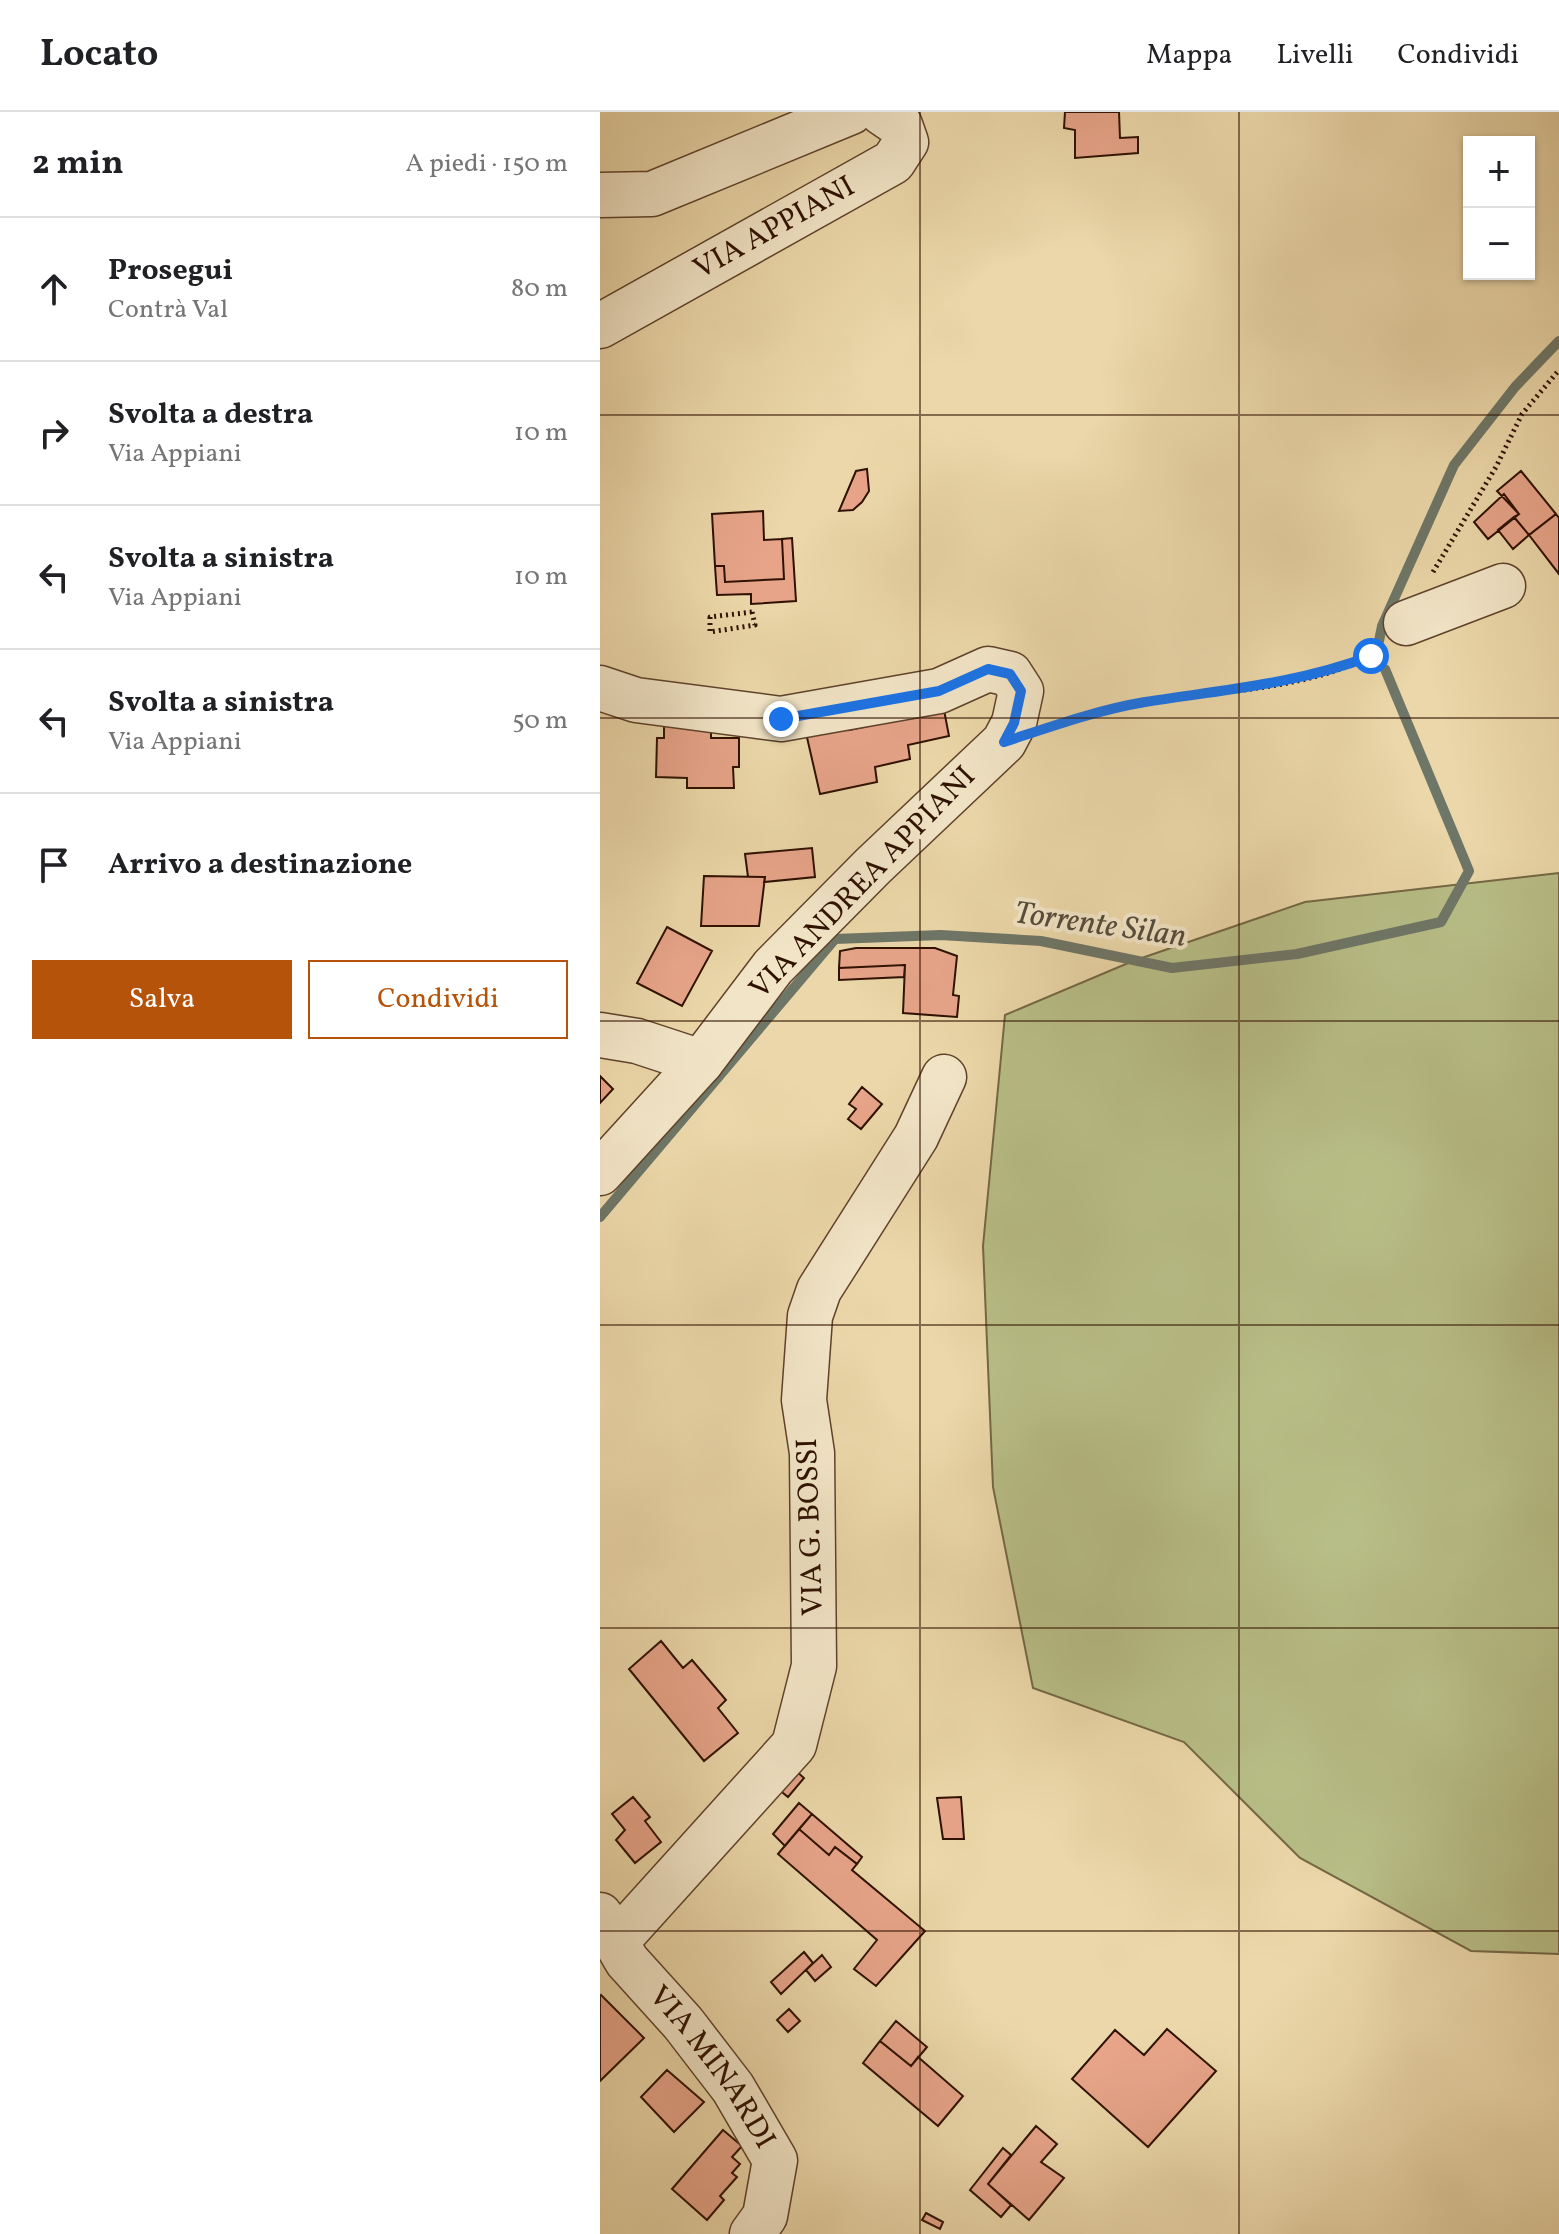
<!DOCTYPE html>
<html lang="it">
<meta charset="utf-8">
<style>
:root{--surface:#fff;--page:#f2f2f2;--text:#202124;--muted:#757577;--line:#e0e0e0;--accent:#b45309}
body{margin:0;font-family:Vollkorn,serif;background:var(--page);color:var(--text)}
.controls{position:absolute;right:24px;top:24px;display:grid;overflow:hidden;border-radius:0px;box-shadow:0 2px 6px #0004}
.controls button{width:72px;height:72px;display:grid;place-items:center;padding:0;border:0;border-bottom:2px solid var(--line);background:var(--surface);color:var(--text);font:40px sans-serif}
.stop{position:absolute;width:24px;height:24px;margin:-18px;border:6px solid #1a73e8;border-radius:50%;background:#fff}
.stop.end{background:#1a73e8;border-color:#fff;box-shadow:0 2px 8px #0008}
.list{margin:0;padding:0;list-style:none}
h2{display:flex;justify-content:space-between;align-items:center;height:104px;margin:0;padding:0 32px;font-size:34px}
h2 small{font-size:26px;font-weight:400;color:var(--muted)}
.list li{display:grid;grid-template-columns:52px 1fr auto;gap:24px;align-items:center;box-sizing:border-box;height:144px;padding:0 32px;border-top:2px solid var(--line)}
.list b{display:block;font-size:30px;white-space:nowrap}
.list p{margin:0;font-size:26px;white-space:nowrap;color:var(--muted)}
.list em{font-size:26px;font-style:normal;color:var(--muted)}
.actions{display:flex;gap:16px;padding:24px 32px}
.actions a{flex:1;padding:18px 0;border:2px solid var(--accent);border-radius:0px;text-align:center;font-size:28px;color:var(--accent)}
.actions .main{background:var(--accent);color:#fff}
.icon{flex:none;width:44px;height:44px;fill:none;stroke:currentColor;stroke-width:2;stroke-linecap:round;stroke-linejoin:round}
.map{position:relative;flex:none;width:959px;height:2122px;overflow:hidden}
header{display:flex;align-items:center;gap:48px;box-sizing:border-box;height:112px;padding:0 40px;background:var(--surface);border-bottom:2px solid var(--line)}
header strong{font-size:38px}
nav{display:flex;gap:44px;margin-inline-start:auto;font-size:28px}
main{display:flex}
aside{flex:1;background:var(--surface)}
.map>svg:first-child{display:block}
</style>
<header>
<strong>Locato</strong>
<nav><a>Mappa</a><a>Livelli</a><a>Condividi</a></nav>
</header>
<main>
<aside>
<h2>2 min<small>A piedi · 150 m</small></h2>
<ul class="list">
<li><svg class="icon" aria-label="ahead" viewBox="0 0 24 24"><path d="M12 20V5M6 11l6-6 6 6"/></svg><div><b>Prosegui</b><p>Contrà Val</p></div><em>80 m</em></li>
<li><svg class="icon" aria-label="right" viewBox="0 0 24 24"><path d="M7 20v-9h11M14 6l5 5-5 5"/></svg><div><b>Svolta a destra</b><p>Via Appiani</p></div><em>10 m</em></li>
<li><svg class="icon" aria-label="left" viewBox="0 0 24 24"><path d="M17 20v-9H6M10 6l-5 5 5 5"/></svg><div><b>Svolta a sinistra</b><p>Via Appiani</p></div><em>10 m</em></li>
<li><svg class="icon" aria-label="left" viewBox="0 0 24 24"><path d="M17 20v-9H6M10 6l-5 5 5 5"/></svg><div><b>Svolta a sinistra</b><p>Via Appiani</p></div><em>50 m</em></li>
<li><svg class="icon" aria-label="arrive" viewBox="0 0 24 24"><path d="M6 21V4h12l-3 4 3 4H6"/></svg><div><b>Arrivo a destinazione</b></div></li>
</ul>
<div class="actions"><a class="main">Salva</a><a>Condividi</a></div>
</aside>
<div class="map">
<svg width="959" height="2122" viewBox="0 0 959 2122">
<rect width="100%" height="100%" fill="#ebd7a9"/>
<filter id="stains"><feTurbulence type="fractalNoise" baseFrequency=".0025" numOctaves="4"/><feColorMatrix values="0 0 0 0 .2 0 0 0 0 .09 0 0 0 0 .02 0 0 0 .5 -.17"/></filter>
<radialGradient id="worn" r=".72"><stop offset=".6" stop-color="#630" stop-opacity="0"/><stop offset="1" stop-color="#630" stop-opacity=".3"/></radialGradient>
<path fill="#b8be87" stroke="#746844" stroke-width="2" d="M 959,761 L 959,1842 L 871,1839 L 700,1746 L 584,1630 L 433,1576 L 393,1375 L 383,1134 L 405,903 L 533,849 L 705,790 Z"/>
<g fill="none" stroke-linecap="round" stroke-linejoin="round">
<path stroke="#6e7667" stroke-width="10" d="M 779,529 L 782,514 L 854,353 L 915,275 L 959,229
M 0,1105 L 235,827 L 341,823 L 441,829 L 572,856 L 697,842 L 841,810 L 869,759 L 785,557"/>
</g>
<path fill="#e7a489" stroke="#2f1100" stroke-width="2" d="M 465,0 L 519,0 L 520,26 L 538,25 L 538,41 L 475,46 L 475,18 L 464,16 Z
M 267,357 L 269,379 L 262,390 L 253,398 L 239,399 L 256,359 Z
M 921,359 L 956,402 L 929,423 L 914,405 L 919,402 L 897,379 Z
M 904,382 L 919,402 L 888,427 L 874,410 Z
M 163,399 L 164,428 L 182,427 L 184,467 L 125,470 L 124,454 L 115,454 L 112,402 Z
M 956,402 L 959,406 L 959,462 L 929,423 Z
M 914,405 L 929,423 L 913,437 L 898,418 Z
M 192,426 L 196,489 L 151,492 L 151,482 L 117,483 L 115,454 L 124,454 L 125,470 L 184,467 L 182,427 Z
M 344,598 L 349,624 L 308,633 L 310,647 L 275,655 L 277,670 L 220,682 L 206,621 L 248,613 L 249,618 Z
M 64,612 L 111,612 L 111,626 L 139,626 L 139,655 L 133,655 L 134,676 L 87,676 L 87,666 L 56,665 L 57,626 L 64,626 Z
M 212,736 L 215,765 L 164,770 L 165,765 L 148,765 L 145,742 Z
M 104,764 L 165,765 L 159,814 L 101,814 Z
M 67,815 L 112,839 L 82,894 L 37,871 Z
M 256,836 L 335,836 L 357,844 L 353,883 L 359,884 L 357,905 L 303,901 L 305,853 L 239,856 L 240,839 Z
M 305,853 L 304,865 L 239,868 L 239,856 Z
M 0,964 L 13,977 L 0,991 Z
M 262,975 L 282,992 L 261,1017 L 248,1007 L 256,997 L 249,992 Z
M 61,1529 L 83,1556 L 92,1548 L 126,1588 L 118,1596 L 138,1621 L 104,1649 L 29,1557 Z
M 185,1649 L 204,1666 L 188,1685 L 167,1668 Z
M 33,1685 L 50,1705 L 45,1709 L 61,1730 L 35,1751 L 16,1728 L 25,1718 L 12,1702 Z
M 361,1685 L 364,1727 L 343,1727 L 337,1686 Z
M 199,1691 L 212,1702 L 185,1734 L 173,1722 Z
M 212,1702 L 262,1745 L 257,1752 L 235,1735 L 229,1743 L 199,1717 Z
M 199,1717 L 229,1743 L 235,1735 L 257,1752 L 252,1758 L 325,1819 L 276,1874 L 254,1857 L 277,1828 L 178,1742 Z
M 204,1840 L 213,1851 L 181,1882 L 171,1870 Z
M 222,1843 L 231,1855 L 215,1869 L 206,1858 Z
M 1,1883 L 44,1926 L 0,1969 L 0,1884 Z
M 189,1897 L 200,1909 L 188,1920 L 177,1908 Z
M 296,1909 L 327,1935 L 311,1954 L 280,1929 Z
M 567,1917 L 616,1959 L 548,2035 L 472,1967 L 515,1918 L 544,1943 Z
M 280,1929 L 311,1954 L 318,1945 L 363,1984 L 338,2014 L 263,1951 Z
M 67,1958 L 104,1990 L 74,2020 L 41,1985 Z
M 436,2014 L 457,2032 L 441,2050 L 464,2066 L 429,2108 L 388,2072 Z
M 123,2018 L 142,2034 L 132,2045 L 140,2052 L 132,2061 L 137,2065 L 120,2084 L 124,2088 L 107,2108 L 72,2077 Z
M 403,2036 L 411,2043 L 388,2072 L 411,2093 L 401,2105 L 370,2078 Z
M 326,2101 L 343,2110 L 340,2117 L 322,2108 Z"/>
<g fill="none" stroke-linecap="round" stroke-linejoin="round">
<g stroke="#5e422a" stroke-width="47">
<g id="minor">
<path d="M 0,83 L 52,82 L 251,0"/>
<path id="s1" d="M 0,214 L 293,50 L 306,30 L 300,13 L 281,0"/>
<path d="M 806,511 L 903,474"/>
<path d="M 0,576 L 36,588 L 181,607 L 339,579 L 388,557 L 410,562 L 421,579 L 414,611 L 404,630 L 273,754 L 173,855 L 101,950 L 0,1061"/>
<path d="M 0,923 L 37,929 L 101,950"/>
<path id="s2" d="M 0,1803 L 27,1849 L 83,1911 L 133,1976 L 175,2048 L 165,2104 L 152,2122"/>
<path d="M 16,1830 L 194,1633 L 214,1554 L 212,1341 L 204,1288 L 210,1204 L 219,1178 L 316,1025 L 344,965"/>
</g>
</g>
<path stroke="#2f1100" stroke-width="5" stroke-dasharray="2 4" stroke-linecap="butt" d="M 833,460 L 896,355 L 922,302 L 959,258
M 152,500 L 155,513 L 110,520 L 110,505 Z
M 450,615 C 481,605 512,595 544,590 C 609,580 729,577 780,536"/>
<use href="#minor" stroke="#f2e5c7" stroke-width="44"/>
</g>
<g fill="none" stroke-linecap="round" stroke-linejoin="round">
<path stroke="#1a73e8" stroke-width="10" d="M 181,607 L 339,579 L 388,557 L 410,562 L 421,579 L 414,611 L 404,630 C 450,615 497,598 545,590 C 622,578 697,572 771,544"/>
</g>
<path fill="none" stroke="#2f1100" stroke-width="2" stroke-opacity="0.55" d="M 320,0 L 320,2122M 639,0 L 639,2122M 0,303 L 959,303M 0,606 L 959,606M 0,909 L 959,909M 0,1213 L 959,1213M 0,1516 L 959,1516M 0,1819 L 959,1819"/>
<g text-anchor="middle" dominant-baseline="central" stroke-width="8" stroke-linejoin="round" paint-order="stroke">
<g font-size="30" fill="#2f1100" stroke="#f2e5c7">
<text stroke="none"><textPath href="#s1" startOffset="200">VIA APPIANI</textPath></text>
<text transform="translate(263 771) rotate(-46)">VIA ANDREA APPIANI</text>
<text transform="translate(211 1415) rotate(-92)">VIA G. BOSSI</text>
<text stroke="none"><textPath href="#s2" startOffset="190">VIA MINARDI</textPath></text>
</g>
<g font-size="32" font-style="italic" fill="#544c3c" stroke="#f2e5c7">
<text transform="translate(500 814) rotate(8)">Torrente Silan</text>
</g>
</g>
<rect width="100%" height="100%" filter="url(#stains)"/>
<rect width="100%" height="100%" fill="url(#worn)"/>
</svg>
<div class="controls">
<button>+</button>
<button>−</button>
</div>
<div class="stop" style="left:771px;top:544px"></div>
<div class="stop end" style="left:181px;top:607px"></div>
</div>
</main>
